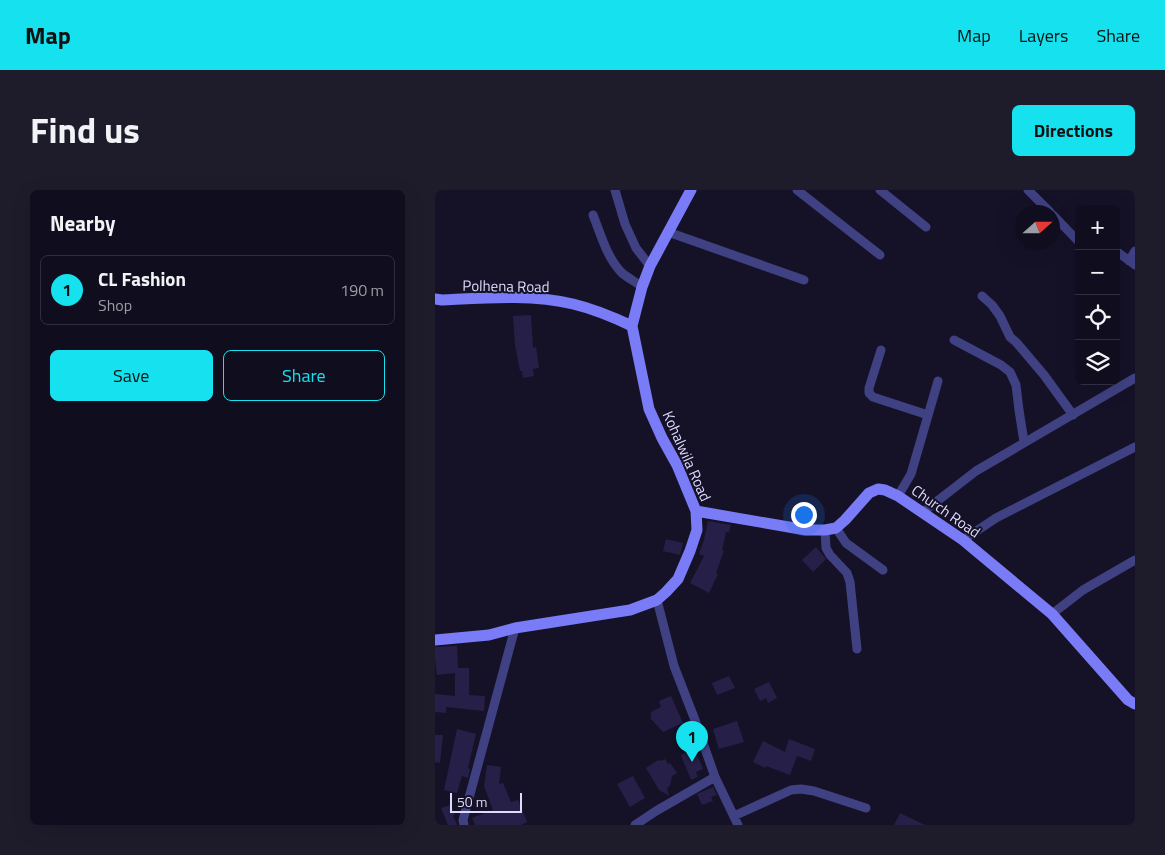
<!DOCTYPE html>
<meta charset="utf-8">
<style>
:root{--surface:#100e1e;--page:#1e1c2b;--text:#f1f3f6;--muted:#9c9ca4;--line:#302e3c;--accent:#15e2ee}
body{margin:0;font-family:"Titillium Web",sans-serif;background:var(--page);color:var(--text)}
.controls{position:absolute;right:15px;top:15px;display:grid;overflow:hidden;border-radius:8px;box-shadow:0 5px 20px #0002}
.controls button{width:45px;height:45px;display:grid;place-items:center;padding:0;border:0;border-bottom:1px solid var(--line);background:var(--surface);color:var(--text);font:25px sans-serif}
.compass{position:absolute;left:580px;top:15px;width:45px;height:45px;border-radius:50%;background:var(--surface);box-shadow:0 5px 20px #0002;rotate:69deg}
.scale{position:absolute;left:15px;bottom:12px;width:72px;box-sizing:border-box;padding-left:5px;border:2px solid #dedbfc;border-top:0;font-size:14px;line-height:18px;white-space:nowrap;color:#dedbfc;-webkit-text-stroke:4px #151228;paint-order:stroke}
.you{position:absolute;left:368px;top:324px;width:18px;height:18px;margin:-12px;border:4px solid #fff;border-radius:50%;background:#1a73e8;box-shadow:0 0 0 8px #1a73e833}
.badge{display:grid;place-items:center;width:32px;height:32px;border-radius:50%;background:var(--accent);color:#111;font-size:16px;font-weight:700}
.pin{position:absolute;translate:-50% -41px;filter:drop-shadow(0 1px 2px #0008)}
.pin::after{content:'';position:absolute;top:26px;width:18px;height:15px;background:inherit;clip-path:polygon(0 0,100% 0,50% 100%)}
.list{margin:0;padding:0;list-style:none}
h2{display:flex;justify-content:space-between;align-items:center;height:65px;margin:0;padding:0 20px;font-size:21px}
h2 small{font-size:16px;font-weight:400;color:var(--muted)}
.list li{display:grid;grid-template-columns:32px 1fr auto;gap:15px;align-items:center;box-sizing:border-box;height:70px;margin:0 10px 10px;padding:0 10px;border:1px solid var(--line);border-radius:8px}
.list b{display:block;font-size:19px;white-space:nowrap}
.list p{margin:0;font-size:16px;white-space:nowrap;color:var(--muted)}
.list em{font-size:16px;font-style:normal;color:var(--muted)}
.actions{display:flex;gap:10px;padding:15px 20px}
.actions a{flex:1;padding:11px 0;border:1px solid var(--accent);border-radius:8px;text-align:center;font-size:18px;color:var(--accent)}
.actions .main{background:var(--accent);color:#111}
.icon{flex:none;width:28px;height:28px;fill:none;stroke:currentColor;stroke-width:2;stroke-linecap:round;stroke-linejoin:round}
.map{position:relative;flex:none;width:700px;height:635px;overflow:hidden;border-radius:8px}
header{display:flex;align-items:center;gap:30px;box-sizing:border-box;height:70px;padding:0 25px;background:var(--accent);color:#111}
header strong{font-size:24px}
nav{display:flex;gap:28px;margin-inline-start:auto;font-size:18px}
.intro{display:flex;align-items:center;justify-content:space-between;box-sizing:border-box;height:120px;padding:0 30px}
h1{margin:0;font-size:35px}
.button{padding:12px 22px;border-radius:8px;background:var(--accent);color:#111;font-size:18px;font-weight:700}
main{display:flex;gap:30px;padding:0 30px}
aside{flex:1;background:var(--surface);border-radius:8px;box-shadow:0 5px 20px #0002}
.map>svg:first-child{display:block}
</style>
<header>
<strong>Map</strong>
<nav><a>Map</a><a>Layers</a><a>Share</a></nav>
</header>
<div class="intro"><h1>Find us</h1><a class="button">Directions</a></div>
<main>
<aside>
<h2>Nearby<small></small></h2>
<ul class="list">
<li><span class="badge">1</span><div><b>CL Fashion</b><p>Shop</p></div><em>190 m</em></li>
</ul>
<div class="actions"><a class="main">Save</a><a>Share</a></div>
</aside>
<div class="map">
<svg width="700" height="635" viewBox="0 0 700 635">
<rect width="100%" height="100%" fill="#151228"/>
<path fill="#261f47" d="M 96,125 L 98,158 L 101,157 L 104,178 L 98,179 L 99,186 L 88,188 L 87,181 L 85,181 L 80,155 L 78,126 Z
M 273,331 L 296,335 L 294,342 L 291,342 L 287,361 L 289,361 L 281,383 L 283,384 L 274,403 L 255,393 L 269,366 L 264,364 L 269,350 Z
M 231,349 L 248,353 L 245,365 L 228,361 Z
M 381,357 L 391,369 L 378,382 L 367,370 Z
M 22,456 L 23,478 L 34,478 L 34,505 L 50,506 L 49,521 L 11,517 L 11,523 L 0,522 L 0,504 L 20,506 L 20,483 L 2,485 L 0,469 L 0,457 Z
M 294,486 L 300,498 L 282,505 L 277,493 Z
M 334,492 L 342,508 L 333,513 L 331,508 L 325,511 L 319,499 Z
M 236,506 L 248,533 L 228,542 L 216,529 L 216,522 L 226,517 L 224,511 Z
M 302,531 L 309,552 L 284,559 L 278,539 Z
M 22,539 L 41,544 L 33,578 L 35,579 L 33,588 L 27,586 L 22,603 L 9,600 Z
M 0,545 L 8,545 L 5,573 L 0,572 Z
M 354,549 L 380,559 L 376,571 L 362,566 L 355,585 L 331,576 L 330,578 L 318,572 L 328,551 L 350,562 Z
M 260,560 L 268,579 L 261,582 L 263,587 L 256,590 L 246,565 Z
M 230,569 L 233,574 L 235,573 L 242,583 L 237,586 L 235,596 L 232,598 L 234,606 L 224,600 L 211,578 L 223,570 L 225,571 Z
M 52,575 L 66,577 L 64,594 L 68,593 L 76,612 L 83,610 L 92,632 L 86,635 L 40,635 L 37,628 L 58,620 L 49,596 Z
M 198,586 L 210,608 L 195,617 L 182,594 Z
M 278,597 L 282,605 L 276,607 L 278,611 L 267,615 L 262,604 Z
M 16,615 L 20,625 L 18,625 L 22,635 L 13,635 L 6,618 Z
M 465,623 L 490,635 L 459,635 Z"/>
<g fill="none" stroke-linecap="round" stroke-linejoin="round">
<path stroke="#404183" stroke-width="9" d="M 180,0 L 190,34 L 201,58 L 215,76
M 362,0 L 445,65
M 445,0 L 491,37
M 593,0 L 615,22
M 158,25 C 166,45 172,68 187,83 C 193,88 201,92 207,97
M 618,25 L 644,52
M 233,42 L 369,90
M 681,61 L 700,75
M 694,71 L 700,61
M 547,106 L 557,115 L 565,126 L 575,147 L 581,152 L 609,185 L 638,225
M 519,150 L 566,175 L 575,182 L 581,195 L 584,220 L 589,252
M 446,160 L 434,198 L 434,203 L 438,207 L 444,209 L 493,225
M 463,306 L 476,284 L 503,191
M 488,322 L 541,281 L 700,188
M 401,338 L 411,353 L 448,380
M 390,340 L 391,358 L 395,365 L 412,383 L 415,392 L 422,459
M 528,350 L 561,328 L 700,257
M 222,410 L 239,476 L 260,530 L 280,587 L 303,635
M 617,424 L 648,400 L 700,370
M 299,626 L 356,600 L 366,599 L 379,601 L 431,618
M 29,635 L 28,630 L 80,438
M 200,635 L 221,621 L 280,587"/>
<path stroke="#797cf6" stroke-width="11" d="M 0,109 L 7,110 C 49,108 96,104 138,114 C 159,119 178,127 197,136
M 261,321 L 371,340 L 390,340 L 401,338 L 410,330 L 434,303 L 443,299 L 450,300 L 463,306 L 528,350 L 617,424 L 693,510 L 700,514
M 0,450 L 54,445 L 80,438 L 195,420 L 222,410 L 231,402 L 243,389 L 255,361 L 262,340 L 261,321 L 242,275 L 227,248 L 214,219 L 197,136 L 207,97 L 215,76 L 256,0"/>
</g>
<g text-anchor="middle" dominant-baseline="central" stroke-width="4" stroke-linejoin="round" paint-order="stroke">
<g font-size="15" fill="#dedbfc" stroke="#151228">
<text transform="translate(71 96) rotate(1)">Polhena Road</text>
<text transform="translate(252 266) rotate(66)">Kohalwila Road</text>
<text transform="translate(511 321) rotate(35)">Church Road</text>
</g>
</g>
</svg>
<div class="controls">
<button>+</button>
<button>−</button>
<button><svg class="icon" aria-label="locate" viewBox="0 0 24 24"><circle cx="12" cy="12" r="6"/><path d="M12 2v4M12 18v4M2 12h4M18 12h4"/></svg></button>
<button><svg class="icon" aria-label="layers" viewBox="0 0 24 24"><path d="M12 4l9 5-9 5-9-5zM3 14l9 5 9-5"/></svg></button>
</div>
<svg class="compass" viewBox="-18 -18 36 36"><path d="M0-13l5 13h-10z" fill="#e53935"/><path d="M0 13l5-13h-10z" fill="#9c9ca4"/></svg>
<div class="scale">50 m</div>
<div class="you"></div>
<div class="pin badge" style="left:257px;top:572px">1</div>
</div>
</main>
